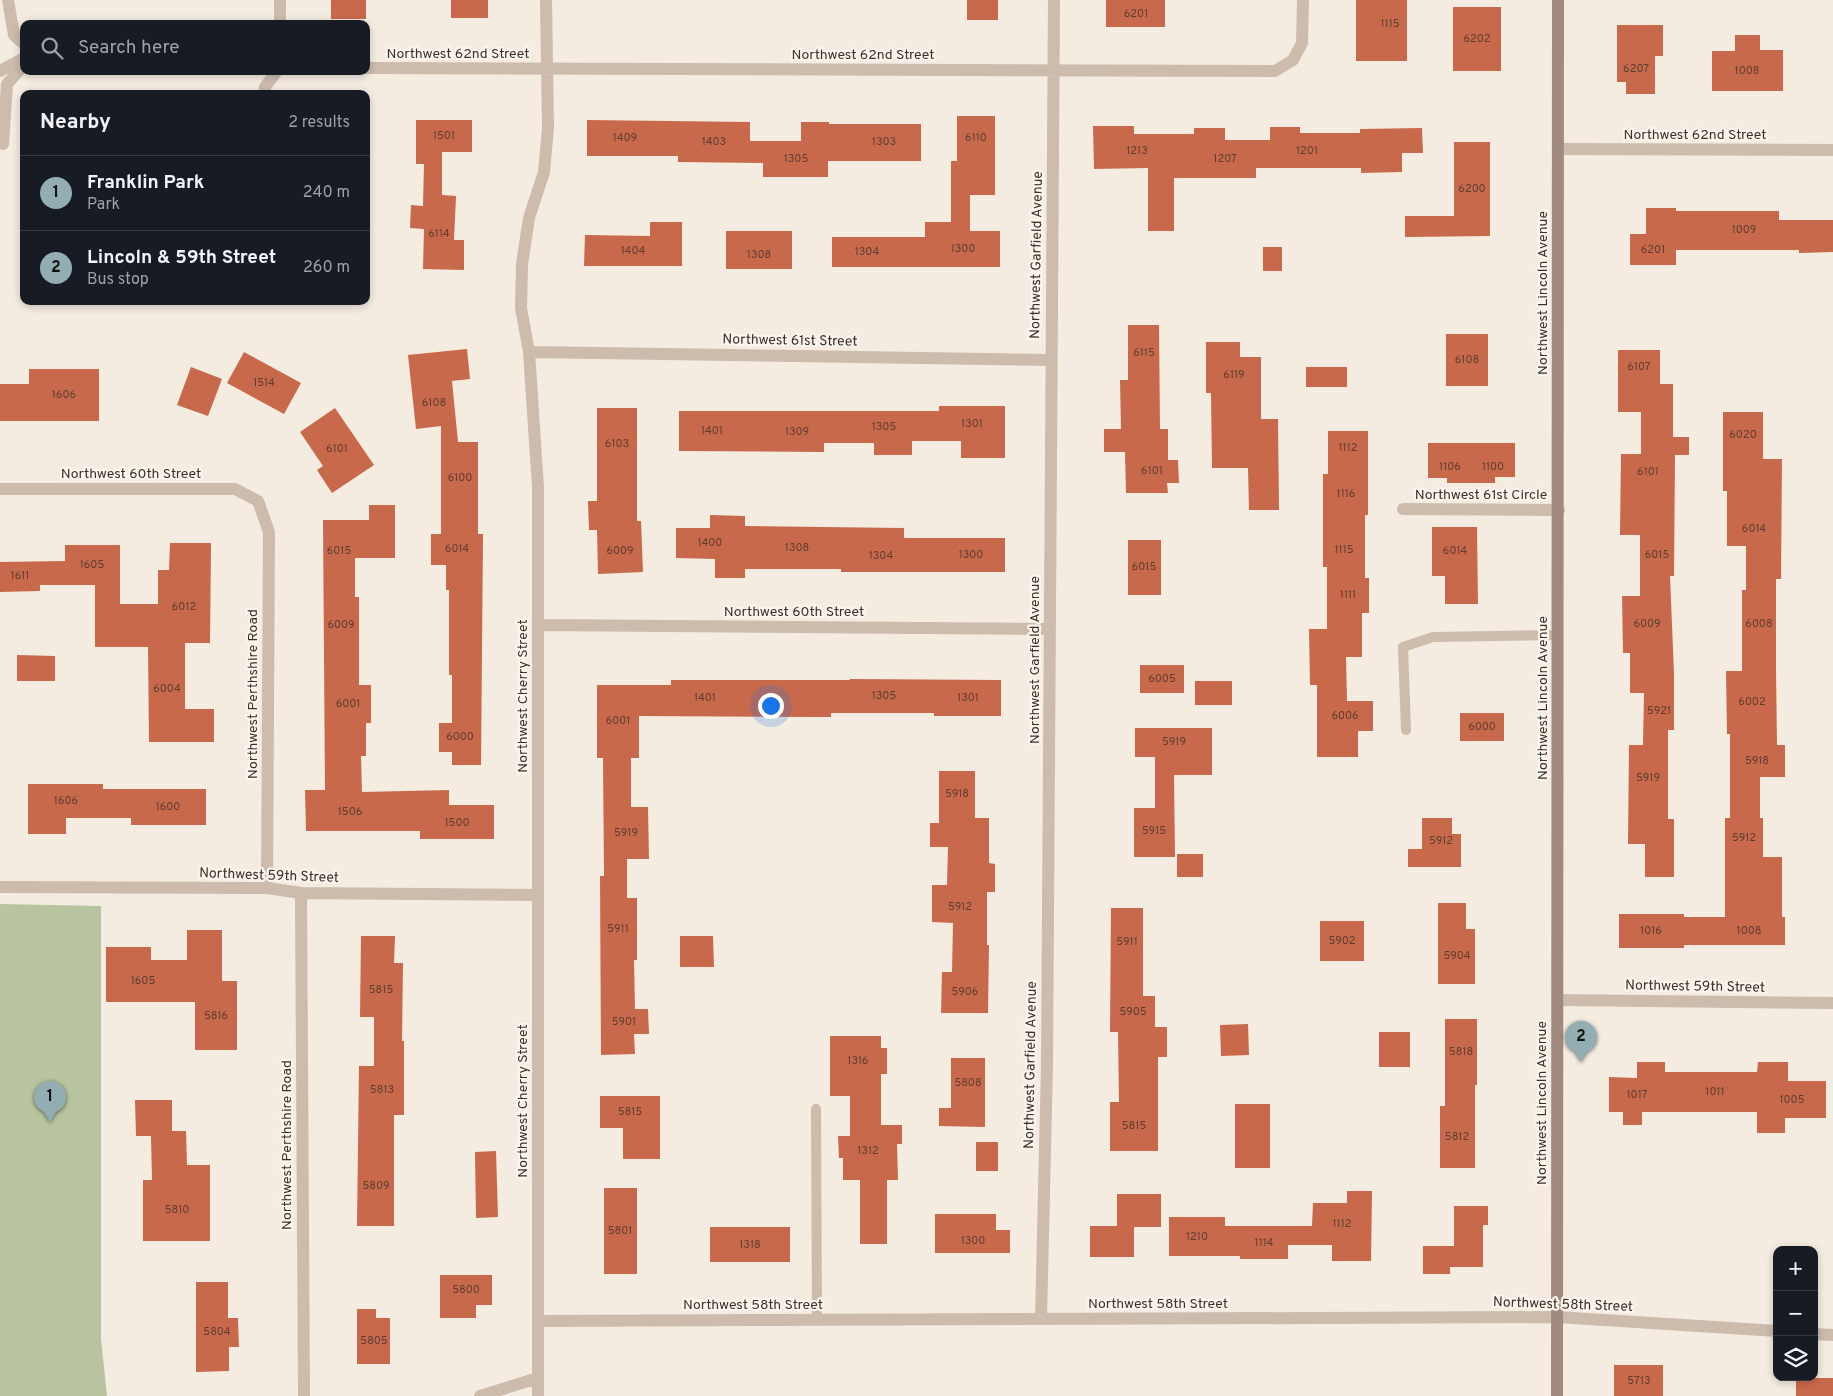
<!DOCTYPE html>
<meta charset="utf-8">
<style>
:root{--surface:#171b24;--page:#242831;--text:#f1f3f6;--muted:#9ea1a6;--line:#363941;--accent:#92aeb2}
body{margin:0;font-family:Overpass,sans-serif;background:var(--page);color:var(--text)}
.controls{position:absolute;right:15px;bottom:15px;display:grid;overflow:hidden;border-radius:10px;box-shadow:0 2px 8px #0003}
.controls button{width:45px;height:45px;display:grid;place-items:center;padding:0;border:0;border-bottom:1px solid var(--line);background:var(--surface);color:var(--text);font:25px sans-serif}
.you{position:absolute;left:770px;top:705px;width:18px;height:18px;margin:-12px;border:4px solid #fff;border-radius:50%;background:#1a73e8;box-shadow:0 0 0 8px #1a73e833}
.badge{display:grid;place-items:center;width:32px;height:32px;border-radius:50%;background:var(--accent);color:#111;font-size:16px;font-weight:700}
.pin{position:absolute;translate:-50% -41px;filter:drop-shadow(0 1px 2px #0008)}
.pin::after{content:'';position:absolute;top:26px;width:18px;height:15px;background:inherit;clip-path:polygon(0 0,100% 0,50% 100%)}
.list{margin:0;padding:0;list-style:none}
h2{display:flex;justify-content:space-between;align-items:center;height:65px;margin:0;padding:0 20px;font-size:21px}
h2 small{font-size:16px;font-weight:400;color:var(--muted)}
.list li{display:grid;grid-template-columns:32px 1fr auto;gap:15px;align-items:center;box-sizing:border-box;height:75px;padding:0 20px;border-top:1px solid var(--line)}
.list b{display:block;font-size:19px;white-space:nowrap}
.list p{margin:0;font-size:16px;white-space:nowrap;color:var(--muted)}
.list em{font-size:16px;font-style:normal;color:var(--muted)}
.icon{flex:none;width:28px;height:28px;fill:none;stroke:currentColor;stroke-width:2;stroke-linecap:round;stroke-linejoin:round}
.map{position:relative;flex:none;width:1833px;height:1396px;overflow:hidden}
.search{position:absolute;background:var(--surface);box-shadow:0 2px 8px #0003;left:20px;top:20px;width:350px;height:55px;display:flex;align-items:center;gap:12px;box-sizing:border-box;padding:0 18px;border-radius:10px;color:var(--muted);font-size:19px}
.panel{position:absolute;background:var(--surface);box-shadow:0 2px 8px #0003;left:20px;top:90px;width:350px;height:215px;border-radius:10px}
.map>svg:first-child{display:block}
</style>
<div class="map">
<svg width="1833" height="1396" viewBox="0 0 1833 1396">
<rect width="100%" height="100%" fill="#f4ebe1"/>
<path fill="#b8c4a0" d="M 0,904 L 101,906 L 101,1339 L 107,1396 L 0,1396 Z"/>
<path fill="#c8694b" d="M 331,0 L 366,0 L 366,19 L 331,19 Z
M 451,0 L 488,0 L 488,18 L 451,18 Z
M 967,0 L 998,0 L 998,20 L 967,20 Z
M 1106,0 L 1165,0 L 1165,27 L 1106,27 Z
M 1356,0 L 1407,0 L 1407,61 L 1356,61 Z
M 1453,7 L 1501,7 L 1501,71 L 1453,71 Z
M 1617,25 L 1663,25 L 1663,56 L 1655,56 L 1655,94 L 1626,94 L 1626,82 L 1617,82 Z
M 1735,35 L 1760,35 L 1760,50 L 1783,50 L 1783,91 L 1712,91 L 1712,51 L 1735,51 Z
M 957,116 L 995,116 L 995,195 L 970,195 L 970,231 L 1000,231 L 1000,267 L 832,267 L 832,237 L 925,237 L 925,222 L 951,222 L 951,161 L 957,161 Z
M 416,120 L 472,120 L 472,152 L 442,152 L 442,195 L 456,196 L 454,240 L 464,240 L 464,270 L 423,269 L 424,229 L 410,228 L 411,205 L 423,206 L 424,164 L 416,164 Z
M 587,120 L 750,122 L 750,141 L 801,141 L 801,122 L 829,122 L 829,124 L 921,124 L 921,161 L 828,161 L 828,177 L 763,177 L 763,163 L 678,162 L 678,156 L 587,156 Z
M 1093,126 L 1134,126 L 1134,134 L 1194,134 L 1194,128 L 1225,128 L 1225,140 L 1270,140 L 1270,127 L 1300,127 L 1300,133 L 1360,133 L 1360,129 L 1422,128 L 1423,153 L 1402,153 L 1402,172 L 1361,173 L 1361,168 L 1256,168 L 1256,178 L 1174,178 L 1174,231 L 1148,231 L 1148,168 L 1094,169 Z
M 1454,142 L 1490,142 L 1490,236 L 1405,237 L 1405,216 L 1454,216 Z
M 1646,208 L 1676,208 L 1676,211 L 1779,211 L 1779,220 L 1833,220 L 1833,252 L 1799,253 L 1799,250 L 1676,250 L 1676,265 L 1630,265 L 1630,234 L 1646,234 Z
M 650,222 L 682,222 L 682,266 L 584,266 L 585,235 L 650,236 Z
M 726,231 L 792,231 L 792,269 L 726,269 Z
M 1263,247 L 1282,247 L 1282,271 L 1263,271 Z
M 1128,325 L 1159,325 L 1160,429 L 1168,429 L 1168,460 L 1178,460 L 1179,483 L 1167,483 L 1168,493 L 1126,493 L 1125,452 L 1104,452 L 1104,429 L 1121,429 L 1120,380 L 1128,380 Z
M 1446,334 L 1488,334 L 1488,386 L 1446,386 Z
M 1206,342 L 1240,342 L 1240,357 L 1261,357 L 1261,419 L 1278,419 L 1279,510 L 1249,510 L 1248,468 L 1212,468 L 1211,393 L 1206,393 Z
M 467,349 L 470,379 L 452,381 L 458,442 L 478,442 L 478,534 L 483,534 L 481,765 L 452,765 L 452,752 L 439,752 L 439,723 L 452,723 L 452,675 L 449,675 L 449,590 L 446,590 L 446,565 L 431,565 L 431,534 L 441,534 L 441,426 L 416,429 L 408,355 Z
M 1618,350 L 1660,350 L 1660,384 L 1673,384 L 1673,437 L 1689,437 L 1689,455 L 1675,455 L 1674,576 L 1670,576 L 1674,674 L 1674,730 L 1668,730 L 1668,819 L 1674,819 L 1674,877 L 1645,877 L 1645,844 L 1628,844 L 1629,745 L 1643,745 L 1644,693 L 1630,693 L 1630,653 L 1623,653 L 1622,596 L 1640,596 L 1640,535 L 1620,535 L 1621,454 L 1641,454 L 1641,412 L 1618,412 Z
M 244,352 L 301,383 L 284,414 L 227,383 Z
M 191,367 L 222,379 L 208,416 L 177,405 Z
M 1306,367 L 1347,367 L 1347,387 L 1306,387 Z
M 29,369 L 99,369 L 99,421 L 0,421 L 0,384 L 29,384 Z
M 939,406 L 1005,406 L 1005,458 L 961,458 L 961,441 L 912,441 L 912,455 L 874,455 L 874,443 L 824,443 L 824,452 L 679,451 L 679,411 L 939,411 Z
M 335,408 L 374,465 L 332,493 L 317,470 L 323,466 L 300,432 Z
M 597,408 L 637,408 L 637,521 L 641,521 L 643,572 L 598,574 L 597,530 L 589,530 L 588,501 L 597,501 Z
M 1723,412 L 1763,412 L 1763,459 L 1782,459 L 1781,579 L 1776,579 L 1776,671 L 1777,745 L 1785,745 L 1785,777 L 1760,777 L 1760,818 L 1763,818 L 1763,857 L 1782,857 L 1782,917 L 1785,917 L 1785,945 L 1684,945 L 1684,948 L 1619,948 L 1619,914 L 1684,914 L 1684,917 L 1725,917 L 1725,818 L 1730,818 L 1730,734 L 1727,734 L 1726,671 L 1742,671 L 1742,590 L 1746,590 L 1746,546 L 1727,546 L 1727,491 L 1723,491 Z
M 1328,431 L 1368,431 L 1368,515 L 1365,515 L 1365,578 L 1369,578 L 1369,613 L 1362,613 L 1362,657 L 1346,657 L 1347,701 L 1373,701 L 1373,731 L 1358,731 L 1358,757 L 1317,757 L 1317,685 L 1310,685 L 1309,629 L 1327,629 L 1327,567 L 1323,567 L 1323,474 L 1328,474 Z
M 1428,443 L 1515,443 L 1515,477 L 1495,477 L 1495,483 L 1447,483 L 1447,478 L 1428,478 Z
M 369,505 L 395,505 L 395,558 L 355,558 L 355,597 L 359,597 L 359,685 L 371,685 L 371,723 L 366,723 L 366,756 L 361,756 L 362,792 L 449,790 L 449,805 L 494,805 L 494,839 L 420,839 L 420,831 L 306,831 L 305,790 L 325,790 L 323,520 L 369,520 Z
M 710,515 L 745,516 L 745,526 L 904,528 L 904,538 L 1005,538 L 1005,572 L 841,572 L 841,569 L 745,569 L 745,578 L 715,578 L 715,559 L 676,558 L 676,528 L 710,528 Z
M 1432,527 L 1477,527 L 1478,604 L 1445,604 L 1445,576 L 1432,576 Z
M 1128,540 L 1161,540 L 1161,595 L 1128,595 Z
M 170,543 L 211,543 L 210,643 L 185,643 L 185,709 L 214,709 L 214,742 L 149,742 L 148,647 L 95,647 L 95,585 L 40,585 L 40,591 L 0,592 L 0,562 L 65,561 L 65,545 L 120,545 L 120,604 L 158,604 L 158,570 L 169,570 Z
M 17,655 L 55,656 L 55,681 L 17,681 Z
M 1140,665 L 1184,665 L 1184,693 L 1140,693 Z
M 850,679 L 1001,680 L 1001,716 L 934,716 L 934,713 L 831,713 L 831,717 L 808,717 L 639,716 L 639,758 L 631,758 L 631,807 L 648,807 L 649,859 L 627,859 L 627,898 L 637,898 L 637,960 L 634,960 L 635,1009 L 648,1009 L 649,1034 L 634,1034 L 635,1054 L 601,1055 L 600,876 L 604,876 L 603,758 L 597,758 L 597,685 L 671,685 L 671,680 L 850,680 Z
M 1195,681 L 1232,681 L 1232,705 L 1195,705 Z
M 1460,713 L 1504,713 L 1504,741 L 1460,741 Z
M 1135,728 L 1212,728 L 1212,775 L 1174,775 L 1175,857 L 1134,857 L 1134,808 L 1155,808 L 1155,757 L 1135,757 Z
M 939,771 L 975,771 L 975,818 L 989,818 L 989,863 L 995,864 L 995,892 L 987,892 L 987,945 L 989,945 L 988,1013 L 941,1013 L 942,972 L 952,972 L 953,923 L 932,922 L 932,885 L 947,885 L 948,847 L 930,847 L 930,823 L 939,823 Z
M 28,784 L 103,784 L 103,789 L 206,789 L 206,825 L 131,825 L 131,818 L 66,818 L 66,834 L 28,834 Z
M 1422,818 L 1452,818 L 1452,834 L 1461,834 L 1461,867 L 1408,867 L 1408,849 L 1422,849 Z
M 1177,854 L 1203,854 L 1203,877 L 1177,877 Z
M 1438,903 L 1466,903 L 1466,929 L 1475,929 L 1475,984 L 1438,984 Z
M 1111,908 L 1143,908 L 1143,996 L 1155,996 L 1155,1027 L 1167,1027 L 1167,1057 L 1158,1057 L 1158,1151 L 1110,1151 L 1110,1102 L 1119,1102 L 1118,1032 L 1110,1032 Z
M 1320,921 L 1364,921 L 1364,961 L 1320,961 Z
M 187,930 L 222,930 L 222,981 L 237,981 L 237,1050 L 195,1050 L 195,1002 L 106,1002 L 106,947 L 151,947 L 151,960 L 187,960 Z
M 361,936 L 395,936 L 394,963 L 403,963 L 402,1041 L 404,1041 L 404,1115 L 394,1115 L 394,1226 L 357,1226 L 359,1066 L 374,1066 L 374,1017 L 360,1017 Z
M 680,936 L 713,936 L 714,967 L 680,967 Z
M 1445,1019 L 1477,1019 L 1477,1085 L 1475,1085 L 1475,1168 L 1440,1168 L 1440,1106 L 1445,1106 Z
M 1248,1024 L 1249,1055 L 1221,1056 L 1220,1025 Z
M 1379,1032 L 1410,1032 L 1410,1067 L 1379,1067 Z
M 830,1036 L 881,1036 L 881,1048 L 887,1048 L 887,1074 L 881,1074 L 881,1125 L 902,1125 L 902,1144 L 897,1144 L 898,1180 L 887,1180 L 887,1244 L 860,1244 L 860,1180 L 843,1180 L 843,1158 L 839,1158 L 838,1136 L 850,1136 L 850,1096 L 830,1096 Z
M 951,1058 L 985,1058 L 985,1127 L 939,1126 L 939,1108 L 951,1108 Z
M 1637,1062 L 1665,1062 L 1665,1072 L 1757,1072 L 1758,1062 L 1788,1062 L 1788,1081 L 1826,1081 L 1826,1118 L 1785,1118 L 1785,1133 L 1757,1133 L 1757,1112 L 1642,1112 L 1642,1125 L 1623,1125 L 1623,1112 L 1609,1112 L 1609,1077 L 1637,1078 Z
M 600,1096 L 660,1096 L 660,1159 L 623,1159 L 623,1128 L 600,1128 Z
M 135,1100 L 172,1100 L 172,1131 L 186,1131 L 187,1165 L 210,1165 L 210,1241 L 143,1241 L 143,1180 L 152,1180 L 151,1136 L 136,1136 Z
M 1235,1104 L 1270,1104 L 1270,1168 L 1235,1168 Z
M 976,1142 L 998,1142 L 998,1171 L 976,1171 Z
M 496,1151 L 498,1217 L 476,1218 L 475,1152 Z
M 604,1188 L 637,1188 L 637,1274 L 604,1274 Z
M 1347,1191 L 1372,1191 L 1371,1261 L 1332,1261 L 1332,1245 L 1288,1245 L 1288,1259 L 1240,1259 L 1240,1256 L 1169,1256 L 1169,1217 L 1225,1217 L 1225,1226 L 1312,1226 L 1313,1203 L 1347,1203 Z
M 1117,1194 L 1161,1194 L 1161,1227 L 1134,1227 L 1134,1257 L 1090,1257 L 1090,1226 L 1117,1226 Z
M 1454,1206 L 1488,1206 L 1488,1225 L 1483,1225 L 1483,1267 L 1450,1267 L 1450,1274 L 1423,1274 L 1423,1246 L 1454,1246 Z
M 935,1214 L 996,1214 L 996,1230 L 1010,1230 L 1010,1253 L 935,1253 Z
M 710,1227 L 790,1227 L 790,1262 L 710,1262 Z
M 440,1275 L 492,1275 L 492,1305 L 476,1305 L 476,1318 L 440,1318 Z
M 196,1282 L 228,1282 L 228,1318 L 238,1318 L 239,1347 L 229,1347 L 229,1371 L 196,1372 Z
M 357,1309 L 376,1309 L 376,1318 L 390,1318 L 390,1364 L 357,1364 Z
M 1614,1365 L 1663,1365 L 1663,1396 L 1614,1396 Z
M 1796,1378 L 1833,1378 L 1833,1396 L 1796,1396 Z"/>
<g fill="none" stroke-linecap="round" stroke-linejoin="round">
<path stroke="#cdbbac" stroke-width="10" d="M 1406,730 L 1403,647 L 1433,637 L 1558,635
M 816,1109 L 817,1320"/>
<path stroke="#cdbbac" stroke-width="12" d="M 8,0 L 14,35 L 24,44
M 280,0 L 280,24
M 366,68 L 1275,71 L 1293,60 L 1302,43 L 1303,0
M 0,71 L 24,58
M 265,94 L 265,87 L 277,71
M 3,144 L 7,84 L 24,65
M 1558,149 L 1833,150
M 529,352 L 1051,360
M 0,489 L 235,489 L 258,501 L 269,532 L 267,888
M 1403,509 L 1559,510
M 538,625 L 1050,629
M 0,887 L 267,888 L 301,893 L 538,895
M 301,893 L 304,1396
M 1557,1000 L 1833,1003
M 1041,1319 L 1047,1065 L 1054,0
M 538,1321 L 1557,1317 L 1777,1331
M 1814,1334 L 1833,1335
M 480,1396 L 538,1378
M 538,1396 L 538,487 L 529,352 L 521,308 L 522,264 L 529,218 L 544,172 L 548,128 L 546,0"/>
<path stroke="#a18a7d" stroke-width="12" d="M 1557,1396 L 1558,0"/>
</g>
<g text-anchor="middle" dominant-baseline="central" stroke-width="4.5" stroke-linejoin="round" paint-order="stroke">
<g font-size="11" fill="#5e3e33">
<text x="1136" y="14">6201</text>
<text x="1390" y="24">1115</text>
<text x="1477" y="39">6202</text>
<text x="1636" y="69">6207</text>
<text x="1747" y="71">1008</text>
<text x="444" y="136">1501</text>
<text x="625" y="138">1409</text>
<text x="976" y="138">6110</text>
<text x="714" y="142">1403</text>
<text x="884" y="142">1303</text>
<text x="1137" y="151">1213</text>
<text x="1307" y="151">1201</text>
<text x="796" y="159">1305</text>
<text x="1225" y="159">1207</text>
<text x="1472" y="189">6200</text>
<text x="1744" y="230">1009</text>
<text x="439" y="234">6114</text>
<text x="963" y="249">1300</text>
<text x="1653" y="250">6201</text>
<text x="633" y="251">1404</text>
<text x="867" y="252">1304</text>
<text x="759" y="255">1308</text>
<text x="1144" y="353">6115</text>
<text x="1467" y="360">6108</text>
<text x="1639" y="367">6107</text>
<text x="1234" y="375">6119</text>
<text x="264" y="383">1514</text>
<text x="64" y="395">1606</text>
<text x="434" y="403">6108</text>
<text x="972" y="424">1301</text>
<text x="884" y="427">1305</text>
<text x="712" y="431">1401</text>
<text x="797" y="432">1309</text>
<text x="1743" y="435">6020</text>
<text x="617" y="444">6103</text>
<text x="1348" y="448">1112</text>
<text x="337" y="449">6101</text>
<text x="1450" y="467">1106</text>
<text x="1493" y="467">1100</text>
<text x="1152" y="471">6101</text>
<text x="1648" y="472">6101</text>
<text x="460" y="478">6100</text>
<text x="1346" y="494">1116</text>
<text x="1754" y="529">6014</text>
<text x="710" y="543">1400</text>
<text x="797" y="548">1308</text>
<text x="457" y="549">6014</text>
<text x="1344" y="550">1115</text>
<text x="339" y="551">6015</text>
<text x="620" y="551">6009</text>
<text x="1455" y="551">6014</text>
<text x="971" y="555">1300</text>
<text x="1657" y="555">6015</text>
<text x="881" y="556">1304</text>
<text x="92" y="565">1605</text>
<text x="1144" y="567">6015</text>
<text x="20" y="576">1611</text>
<text x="1348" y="595">1111</text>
<text x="184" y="607">6012</text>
<text x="1647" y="624">6009</text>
<text x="1759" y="624">6008</text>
<text x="341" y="625">6009</text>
<text x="1162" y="679">6005</text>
<text x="167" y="689">6004</text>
<text x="884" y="696">1305</text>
<text x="705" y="698">1401</text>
<text x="968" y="698">1301</text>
<text x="1752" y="702">6002</text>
<text x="348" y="704">6001</text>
<text x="1659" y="711">5921</text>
<text x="1345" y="716">6006</text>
<text x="618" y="721">6001</text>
<text x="1482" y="727">6000</text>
<text x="460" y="737">6000</text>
<text x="1174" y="742">5919</text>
<text x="1757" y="761">5918</text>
<text x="1648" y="778">5919</text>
<text x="957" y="794">5918</text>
<text x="66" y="801">1606</text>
<text x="168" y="807">1600</text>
<text x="350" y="812">1506</text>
<text x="457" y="823">1500</text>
<text x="1154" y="831">5915</text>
<text x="626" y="833">5919</text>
<text x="1744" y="838">5912</text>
<text x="1441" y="841">5912</text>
<text x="960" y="907">5912</text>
<text x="618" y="929">5911</text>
<text x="1651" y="931">1016</text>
<text x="1749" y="931">1008</text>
<text x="1342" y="941">5902</text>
<text x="1127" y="942">5911</text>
<text x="1457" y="956">5904</text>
<text x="143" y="981">1605</text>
<text x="381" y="990">5815</text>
<text x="965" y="992">5906</text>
<text x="1133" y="1012">5905</text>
<text x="216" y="1016">5816</text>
<text x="624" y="1022">5901</text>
<text x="1461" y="1052">5818</text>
<text x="858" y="1061">1316</text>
<text x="968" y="1083">5808</text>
<text x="382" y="1090">5813</text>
<text x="1715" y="1092">1011</text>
<text x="1637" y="1095">1017</text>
<text x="1792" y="1100">1005</text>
<text x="630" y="1112">5815</text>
<text x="1134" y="1126">5815</text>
<text x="1457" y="1137">5812</text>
<text x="868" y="1151">1312</text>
<text x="376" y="1186">5809</text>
<text x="177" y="1210">5810</text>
<text x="1342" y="1224">1112</text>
<text x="620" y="1231">5801</text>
<text x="1197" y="1237">1210</text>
<text x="973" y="1241">1300</text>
<text x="1264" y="1243">1114</text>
<text x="750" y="1245">1318</text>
<text x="466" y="1290">5800</text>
<text x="217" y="1332">5804</text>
<text x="374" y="1341">5805</text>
<text x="1639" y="1381">5713</text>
</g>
<g font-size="14" fill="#3b302b" stroke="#fbf5ee">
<text x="458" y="54">Northwest 62nd Street</text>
<text x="863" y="55">Northwest 62nd Street</text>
<text x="1695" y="135">Northwest 62nd Street</text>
<text transform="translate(1037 255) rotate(-89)">Northwest Garfield Avenue</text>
<text transform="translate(1543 293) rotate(-90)">Northwest Lincoln Avenue</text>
<text transform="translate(790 341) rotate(1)">Northwest 61st Street</text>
<text x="131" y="474">Northwest 60th Street</text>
<text x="1481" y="495">Northwest 61st Circle</text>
<text x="794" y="612">Northwest 60th Street</text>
<text transform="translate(1035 660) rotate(-90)">Northwest Garfield Avenue</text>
<text transform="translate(253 694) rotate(-90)">Northwest Perthshire Road</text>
<text transform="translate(523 696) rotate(-90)">Northwest Cherry Street</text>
<text transform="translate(1543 698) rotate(-90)">Northwest Lincoln Avenue</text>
<text transform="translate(269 876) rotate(2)">Northwest 59th Street</text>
<text transform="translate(1695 987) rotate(1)">Northwest 59th Street</text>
<text transform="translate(1031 1065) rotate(-89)">Northwest Garfield Avenue</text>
<text transform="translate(523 1101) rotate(-90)">Northwest Cherry Street</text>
<text transform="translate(1542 1103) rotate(-90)">Northwest Lincoln Avenue</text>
<text transform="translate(287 1145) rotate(-90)">Northwest Perthshire Road</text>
<text x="1158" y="1304">Northwest 58th Street</text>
<text x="753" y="1305">Northwest 58th Street</text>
<text transform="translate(1563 1305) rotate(2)">Northwest 58th Street</text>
</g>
</g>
</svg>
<div class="controls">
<button>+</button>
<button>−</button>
<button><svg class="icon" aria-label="layers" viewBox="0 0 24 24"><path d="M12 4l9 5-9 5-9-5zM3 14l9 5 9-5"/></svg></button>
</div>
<div class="you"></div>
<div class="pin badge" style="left:50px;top:1122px">1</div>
<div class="pin badge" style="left:1581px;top:1062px">2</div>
<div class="search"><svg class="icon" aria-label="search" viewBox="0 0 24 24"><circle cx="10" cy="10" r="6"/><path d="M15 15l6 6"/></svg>Search here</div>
<section class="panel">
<h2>Nearby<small>2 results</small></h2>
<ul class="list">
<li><span class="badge">1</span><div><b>Franklin Park</b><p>Park</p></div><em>240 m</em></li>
<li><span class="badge">2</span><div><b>Lincoln &amp; 59th Street</b><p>Bus stop</p></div><em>260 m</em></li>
</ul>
</section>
</div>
